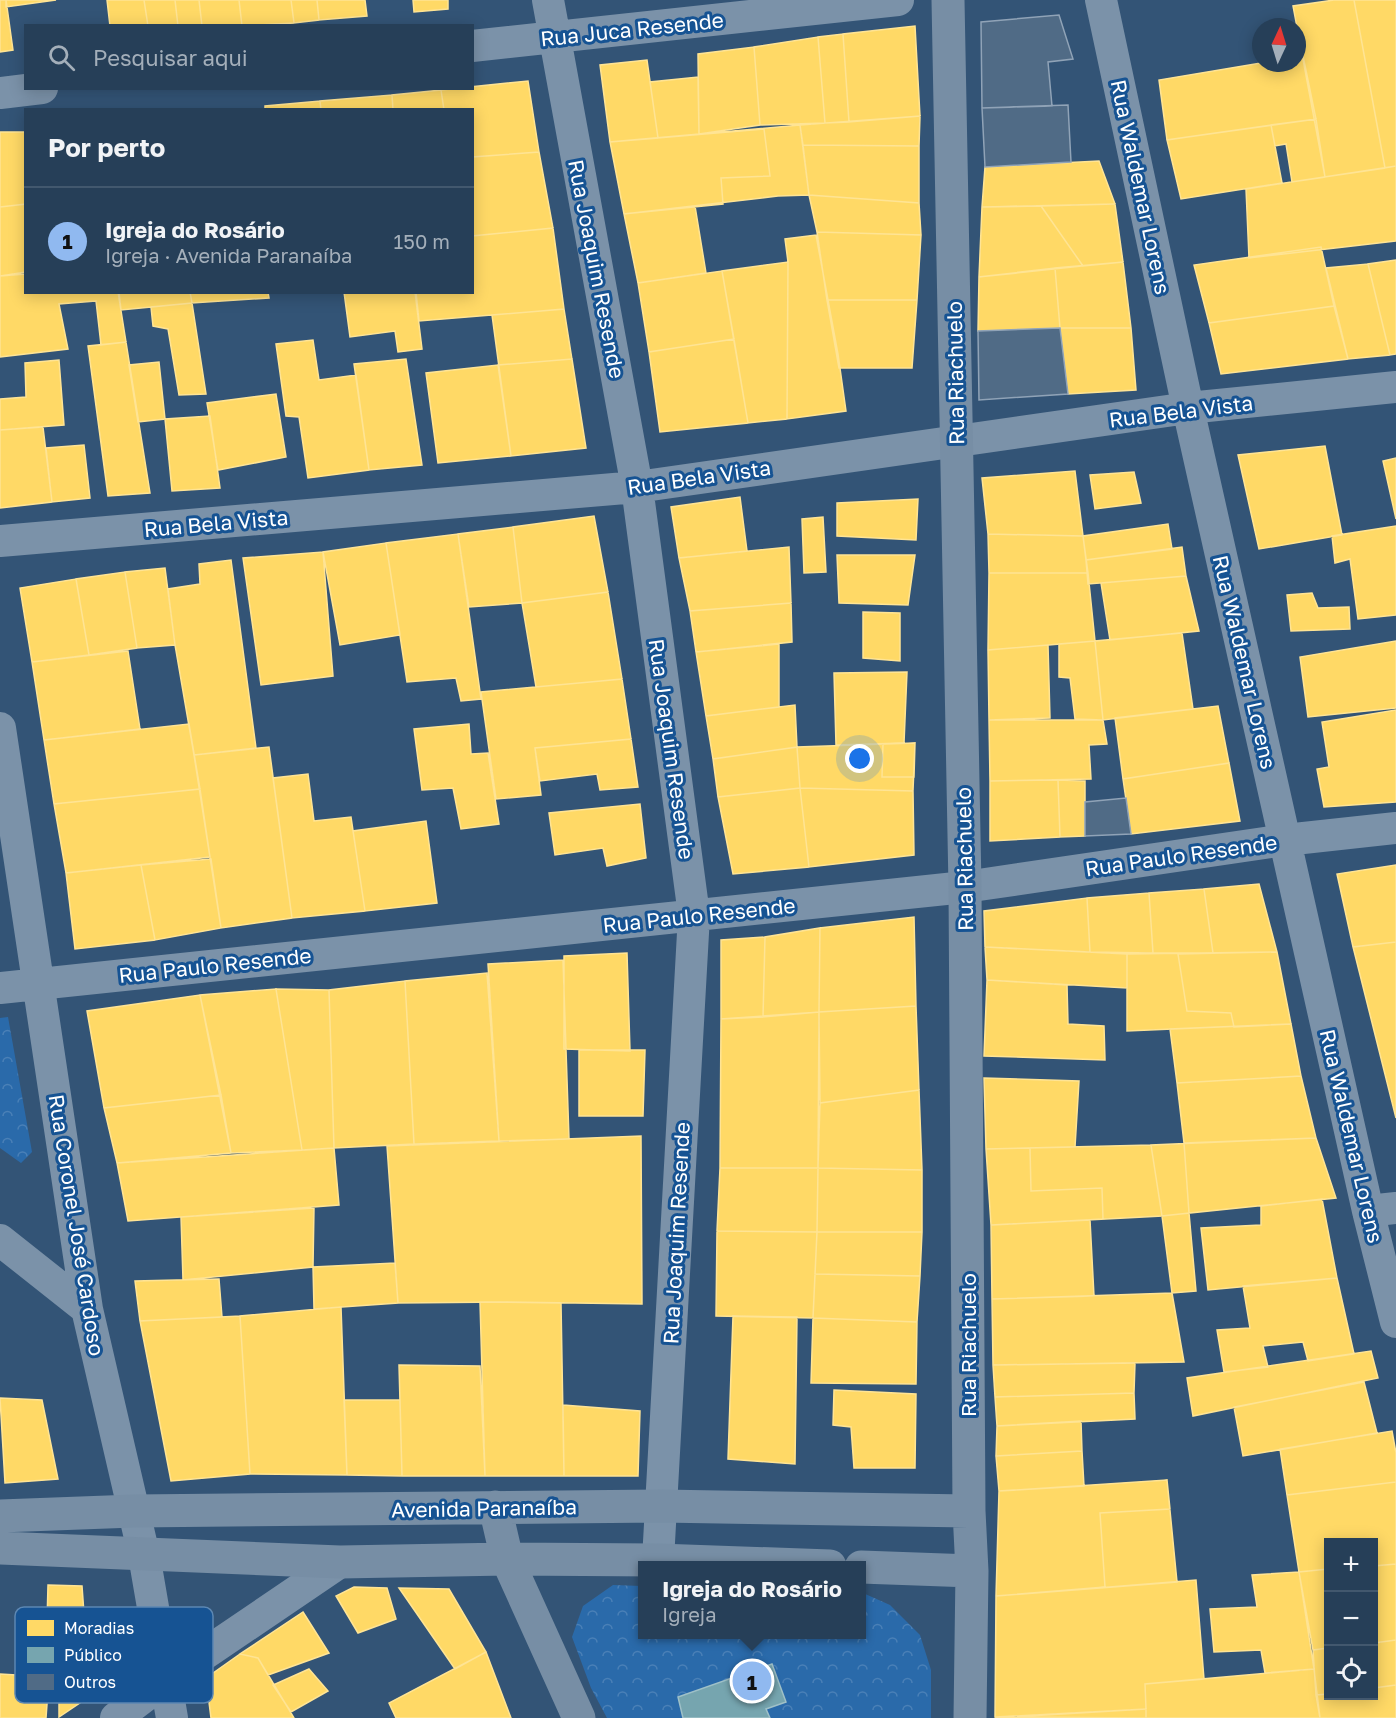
<!DOCTYPE html>
<html lang="pt">
<meta charset="utf-8">
<style>
:root{--surface:#263f58;--page:#2e465e;--text:#f1f3f6;--muted:#a4afba;--line:#42586e;--accent:#90b9f0}
body{margin:0;font-family:"Golos Text",sans-serif;background:var(--page);color:var(--text)}
.controls{position:absolute;right:18px;bottom:18px;display:grid;overflow:hidden;border-radius:0px;box-shadow:0 3px 15px #0003}
.controls button{width:54px;height:54px;display:grid;place-items:center;padding:0;border:0;border-bottom:2px solid var(--line);background:var(--surface);color:var(--text);font:30px sans-serif}
.compass{position:absolute;left:1252px;top:18px;width:54px;height:54px;border-radius:50%;background:var(--surface);box-shadow:0 3px 15px #0003;rotate:4deg}
.you{position:absolute;left:860px;top:759px;width:21px;height:21px;margin:-15px;border:4px solid #fff;border-radius:50%;background:#1a73e8;box-shadow:0 0 0 9px #1a73e833}
.badge{display:grid;place-items:center;width:39px;height:39px;border-radius:50%;background:var(--accent);color:#111;font-size:20px;font-weight:700}
.pin{position:absolute;translate:-50% -50%;border:3px solid #fff;box-shadow:0 2px 6px #0006}
.popup{position:absolute;left:638px;top:1561px;width:228px;height:78px;box-sizing:border-box;display:grid;place-content:center;border-radius:0px;background:var(--surface);filter:drop-shadow(0 2px 4px #0005);font-size:20px;white-space:nowrap;color:var(--muted)}
.popup b{font-size:22px;color:var(--text)}
.popup::after{content:'';position:absolute;left:50%;top:100%;margin-left:-12px;border:12px solid transparent;border-top-color:var(--surface)}
.list{margin:0;padding:0;list-style:none}
h2{display:flex;justify-content:space-between;align-items:center;height:78px;margin:0;padding:0 24px;font-size:26px}
h2 small{font-size:20px;font-weight:400;color:var(--muted)}
.list li{display:grid;grid-template-columns:39px 1fr auto;gap:18px;align-items:center;box-sizing:border-box;height:108px;padding:0 24px;border-top:2px solid var(--line)}
.list b{display:block;font-size:22px;white-space:nowrap}
.list p{margin:0;font-size:20px;white-space:nowrap;color:var(--muted)}
.list em{font-size:20px;font-style:normal;color:var(--muted)}
.icon{flex:none;width:33px;height:33px;fill:none;stroke:currentColor;stroke-width:2;stroke-linecap:round;stroke-linejoin:round}
.map{position:relative;flex:none;width:1396px;height:1718px;overflow:hidden}
.search{position:absolute;background:var(--surface);box-shadow:0 3px 15px #0003;left:24px;top:24px;width:450px;height:66px;display:flex;align-items:center;gap:15px;box-sizing:border-box;padding:0 21px;border-radius:0px;color:var(--muted);font-size:22px}
.panel{position:absolute;background:var(--surface);box-shadow:0 3px 15px #0003;left:24px;top:108px;width:450px;height:186px;border-radius:0px}
.map>svg:first-child{display:block}
</style>
<div class="map">
<svg width="1396" height="1718" viewBox="0 0 1396 1718">
<defs>
<pattern id="park-crowns" width="20" height="18" patternUnits="userSpaceOnUse" patternTransform="scale(1.5)"><rect width="20" height="18" fill="#2a6aaa"/><path d="M2 6a3 3 0 1 1 6 0M12 15a3 3 0 1 1 6 0" fill="none" stroke="#4a80b7"/></pattern>
</defs>
<rect width="100%" height="100%" fill="#335476"/>
<path fill="url(#park-crowns)" d="M 8,1017 L 32,1152 L 21,1163 L 0,1148 L 0,1018 Z
M 613,1585 L 642,1586 L 642,1634 L 861,1634 L 861,1593 L 863,1593 L 890,1605 L 920,1635 L 931,1670 L 931,1718 L 607,1718 L 591,1688 L 572,1637 L 583,1606 Z"/>
<path fill="#ffd966" stroke="#ffe494" stroke-width="1.5" d="M 0,0 L 6,0 L 13,50 L 0,52 Z
M 6,0 L 56,0 L 6,7 Z
M 107,0 L 144,0 L 148,26 L 110,26 Z
M 144,0 L 175,0 L 178,26 L 148,26 Z
M 144,0 L 175,0 L 178,26 L 148,26 Z
M 175,0 L 199,0 L 202,26 L 178,26 Z
M 199,0 L 239,0 L 242,26 L 202,26 Z
M 239,0 L 291,0 L 294,23 L 242,26 Z
M 291,0 L 317,0 L 319,20 L 294,23 Z
M 317,0 L 365,0 L 367,16 L 319,20 Z
M 413,0 L 448,0 L 448,9 L 414,12 Z
M 1334,0 L 1354,0 L 1385,168 L 1325,177 L 1293,6 Z
M 1354,0 L 1396,0 L 1396,166 L 1385,168 Z
M 915,26 L 920,116 L 849,122 L 843,34 Z
M 843,34 L 849,122 L 825,123 L 818,37 Z
M 818,37 L 825,123 L 760,125 L 754,47 Z
M 754,47 L 760,125 L 699,134 L 698,54 Z
M 1303,56 L 1316,119 L 1167,140 L 1159,80 L 1261,63 L 1297,63 L 1297,57 Z
M 647,60 L 658,138 L 610,142 L 600,65 Z
M 698,77 L 699,134 L 658,138 L 650,82 Z
M 528,81 L 539,152 L 472,157 L 472,110 L 444,110 L 441,90 Z
M 441,90 L 444,110 L 393,110 L 392,95 Z
M 392,95 L 393,110 L 321,110 L 320,101 Z
M 320,101 L 321,110 L 265,110 L 265,106 Z
M 920,116 L 919,146 L 803,145 L 800,125 Z
M 1316,119 L 1325,177 L 1292,182 L 1286,144 L 1275,146 L 1271,125 Z
M 800,125 L 809,195 L 778,196 L 624,214 L 610,142 Z
M 1271,125 L 1282,183 L 1181,199 L 1167,140 Z
M 764,129 L 770,176 L 721,178 L 723,204 L 624,214 L 610,142 Z
M 0,132 L 26,132 L 26,204 L 0,207 Z
M 803,145 L 919,146 L 919,203 L 809,195 Z
M 539,152 L 553,228 L 472,236 L 472,157 Z
M 1099,161 L 1115,204 L 982,207 L 985,167 Z
M 1396,166 L 1396,241 L 1249,258 L 1246,189 Z
M 809,195 L 919,203 L 921,235 L 817,232 Z
M 26,204 L 26,272 L 0,276 L 0,207 Z
M 1115,204 L 1123,262 L 1083,266 L 1041,206 Z
M 695,206 L 706,273 L 638,283 L 624,214 Z
M 1041,206 L 1083,266 L 979,277 L 982,207 Z
M 553,228 L 564,309 L 419,321 L 416,292 L 472,292 L 472,236 Z
M 817,232 L 921,235 L 917,300 L 827,300 Z
M 816,235 L 838,354 L 846,411 L 787,419 L 788,262 L 785,239 Z
M 1321,247 L 1334,306 L 1209,323 L 1194,265 Z
M 1396,260 L 1396,354 L 1390,355 L 1368,264 Z
M 788,262 L 787,419 L 748,423 L 722,271 Z
M 1123,262 L 1131,328 L 1060,328 L 1055,268 Z
M 1368,264 L 1390,355 L 1348,359 L 1326,268 Z
M 1055,268 L 1060,328 L 978,331 L 979,277 Z
M 722,271 L 734,339 L 649,352 L 638,283 Z
M 26,274 L 26,292 L 118,292 L 126,342 L 101,345 L 96,301 L 59,304 L 68,349 L 0,357 L 0,276 Z
M 119,292 L 190,292 L 192,303 L 121,310 Z
M 190,292 L 268,292 L 269,298 L 192,303 Z
M 344,292 L 415,292 L 422,349 L 398,352 L 395,331 L 350,337 Z
M 827,300 L 917,300 L 912,368 L 839,368 Z
M 192,303 L 206,394 L 179,395 L 168,329 L 153,326 L 151,307 Z
M 1334,306 L 1348,359 L 1221,374 L 1209,323 Z
M 564,309 L 586,448 L 511,456 L 492,315 Z
M 1060,328 L 1131,328 L 1136,390 L 1068,394 Z
M 734,339 L 748,423 L 660,432 L 649,352 Z
M 313,340 L 319,380 L 356,375 L 369,470 L 308,478 L 299,417 L 286,416 L 276,344 Z
M 126,342 L 150,493 L 108,496 L 88,346 Z
M 406,359 L 422,465 L 369,470 L 354,364 Z
M 572,359 L 586,448 L 511,456 L 498,365 Z
M 59,360 L 64,425 L 0,430 L 0,399 L 26,397 L 25,363 Z
M 159,362 L 165,419 L 138,422 L 129,365 Z
M 498,365 L 511,456 L 438,463 L 426,373 Z
M 276,394 L 286,457 L 218,470 L 207,403 Z
M 210,416 L 220,488 L 172,491 L 165,419 Z
M 43,427 L 52,502 L 0,508 L 0,430 Z
M 84,445 L 90,498 L 52,502 L 46,448 Z
M 1325,446 L 1342,535 L 1259,549 L 1238,455 Z
M 1396,458 L 1396,519 L 1383,461 Z
M 1075,471 L 1083,536 L 988,534 L 982,478 Z
M 1134,472 L 1141,503 L 1095,509 L 1090,475 Z
M 740,497 L 747,551 L 679,558 L 671,507 Z
M 918,499 L 916,540 L 837,536 L 837,503 Z
M 594,516 L 608,592 L 522,603 L 513,527 Z
M 823,517 L 826,572 L 804,573 L 802,519 Z
M 1168,524 L 1172,549 L 1086,560 L 1083,536 Z
M 1396,526 L 1396,615 L 1358,619 L 1350,559 L 1335,563 L 1332,536 Z
M 513,527 L 522,603 L 469,607 L 458,534 Z
M 458,534 L 481,699 L 461,701 L 456,678 L 407,682 L 386,543 Z
M 988,534 L 1083,536 L 1088,573 L 989,573 Z
M 386,543 L 400,635 L 340,645 L 323,552 Z
M 789,547 L 791,603 L 690,611 L 679,558 Z
M 1182,547 L 1186,576 L 1088,584 L 1086,560 Z
M 323,552 L 333,676 L 261,685 L 243,558 Z
M 837,555 L 915,555 L 908,605 L 839,603 Z
M 231,560 L 256,748 L 194,755 L 175,645 L 168,589 L 200,584 L 199,564 Z
M 165,568 L 175,645 L 137,648 L 125,572 Z
M 125,572 L 137,648 L 89,655 L 76,579 Z
M 989,573 L 1088,573 L 1095,641 L 988,650 Z
M 1186,576 L 1199,631 L 1110,640 L 1101,583 Z
M 76,579 L 89,655 L 32,662 L 20,588 Z
M 608,592 L 622,679 L 536,687 L 522,603 Z
M 1312,593 L 1318,608 L 1349,607 L 1350,629 L 1291,631 L 1287,595 Z
M 791,603 L 792,642 L 696,652 L 690,611 Z
M 863,612 L 900,613 L 900,661 L 863,658 Z
M 1182,633 L 1193,709 L 1103,720 L 1095,641 Z
M 1095,641 L 1103,720 L 1075,719 L 1070,678 L 1059,677 L 1059,644 Z
M 1396,641 L 1396,708 L 1308,717 L 1300,657 Z
M 779,644 L 779,707 L 706,716 L 696,652 Z
M 1048,645 L 1050,718 L 989,720 L 988,650 Z
M 128,651 L 140,729 L 44,740 L 32,662 Z
M 907,672 L 904,743 L 836,745 L 834,673 Z
M 622,679 L 631,739 L 535,748 L 541,795 L 496,799 L 481,692 Z
M 795,705 L 797,747 L 713,759 L 706,716 Z
M 1218,706 L 1229,763 L 1123,779 L 1115,718 Z
M 1396,710 L 1396,802 L 1324,807 L 1317,769 L 1329,767 L 1322,722 Z
M 989,720 L 1103,720 L 1107,744 L 1089,745 L 1091,779 L 990,781 Z
M 189,724 L 200,789 L 54,804 L 44,740 Z
M 469,724 L 471,754 L 488,753 L 499,824 L 461,829 L 453,788 L 422,790 L 414,729 Z
M 631,739 L 638,787 L 600,790 L 597,774 L 540,781 L 535,748 Z
M 915,743 L 913,791 L 800,788 L 797,747 Z
M 915,743 L 914,777 L 882,777 L 883,744 Z
M 269,747 L 292,918 L 221,928 L 194,755 Z
M 797,747 L 800,788 L 718,797 L 713,759 Z
M 1229,763 L 1240,821 L 1131,834 L 1123,779 Z
M 308,774 L 314,821 L 351,817 L 365,911 L 292,918 L 273,778 Z
M 1058,780 L 1060,837 L 990,841 L 990,781 Z
M 1058,780 L 1085,781 L 1085,836 L 1060,837 Z
M 800,788 L 913,791 L 914,855 L 809,867 Z
M 800,788 L 809,867 L 733,874 L 718,797 Z
M 200,789 L 210,857 L 66,873 L 54,804 Z
M 640,804 L 646,858 L 607,866 L 603,848 L 555,855 L 549,813 Z
M 426,821 L 437,903 L 365,911 L 353,831 Z
M 211,859 L 221,928 L 155,940 L 141,865 Z
M 141,865 L 155,940 L 75,949 L 66,873 Z
M 1396,865 L 1396,942 L 1353,947 L 1337,874 Z
M 1259,884 L 1277,952 L 1213,953 L 1204,889 Z
M 1204,889 L 1213,953 L 1153,953 L 1149,893 Z
M 1149,893 L 1153,953 L 1090,952 L 1087,898 Z
M 1087,898 L 1090,952 L 985,947 L 984,911 Z
M 914,917 L 916,1006 L 819,1012 L 820,928 Z
M 820,928 L 819,1012 L 763,1017 L 765,937 Z
M 765,937 L 763,1017 L 721,1019 L 721,940 Z
M 1396,942 L 1396,1118 L 1353,947 Z
M 1396,942 L 1396,1118 L 1353,947 Z
M 985,947 L 1127,954 L 1127,988 L 987,980 Z
M 1277,952 L 1291,1024 L 1127,1031 L 1127,954 Z
M 1277,952 L 1291,1024 L 1234,1027 L 1231,1013 L 1187,1011 L 1178,954 Z
M 627,953 L 630,1051 L 564,1049 L 564,956 Z
M 563,960 L 569,1139 L 499,1141 L 488,964 Z
M 487,973 L 499,1141 L 414,1144 L 405,981 Z
M 987,980 L 1067,985 L 1068,1024 L 1104,1026 L 1105,1060 L 984,1056 Z
M 405,981 L 414,1144 L 334,1148 L 329,990 Z
M 276,989 L 302,1150 L 231,1153 L 200,995 Z
M 276,989 L 329,990 L 334,1148 L 302,1150 Z
M 200,995 L 221,1095 L 104,1108 L 87,1011 Z
M 916,1006 L 919,1090 L 820,1103 L 819,1012 Z
M 819,1012 L 818,1168 L 720,1168 L 721,1019 Z
M 1291,1024 L 1301,1076 L 1177,1083 L 1170,1029 Z
M 579,1050 L 645,1050 L 643,1116 L 579,1116 Z
M 1301,1076 L 1316,1138 L 1184,1143 L 1177,1083 Z
M 984,1078 L 1079,1081 L 1075,1147 L 986,1149 Z
M 919,1090 L 922,1170 L 818,1168 L 820,1103 Z
M 221,1095 L 231,1153 L 117,1163 L 104,1108 Z
M 641,1136 L 642,1304 L 506,1302 L 398,1303 L 387,1146 Z
M 1316,1138 L 1336,1198 L 1162,1216 L 1151,1145 Z
M 1316,1138 L 1336,1198 L 1189,1213 L 1184,1143 Z
M 1151,1145 L 1162,1216 L 991,1225 L 986,1149 Z
M 334,1148 L 339,1205 L 128,1221 L 117,1163 Z
M 1030,1148 L 1031,1191 L 1102,1188 L 1103,1219 L 991,1225 L 986,1149 Z
M 720,1168 L 818,1168 L 817,1232 L 717,1231 Z
M 818,1168 L 922,1170 L 922,1232 L 817,1232 Z
M 1322,1199 L 1337,1278 L 1208,1290 L 1201,1228 L 1261,1225 L 1261,1206 Z
M 314,1208 L 313,1267 L 183,1280 L 181,1217 Z
M 1189,1213 L 1196,1291 L 1172,1293 L 1162,1216 Z
M 1090,1220 L 1094,1296 L 992,1299 L 991,1225 Z
M 717,1231 L 817,1232 L 813,1318 L 716,1316 Z
M 817,1232 L 922,1232 L 920,1276 L 815,1274 Z
M 395,1263 L 398,1303 L 314,1309 L 313,1267 Z
M 815,1274 L 920,1276 L 917,1322 L 813,1318 Z
M 1337,1278 L 1354,1354 L 1308,1361 L 1303,1342 L 1263,1346 L 1268,1367 L 1224,1372 L 1217,1330 L 1250,1328 L 1243,1286 Z
M 219,1279 L 222,1317 L 140,1321 L 135,1281 Z
M 1172,1293 L 1184,1362 L 993,1365 L 992,1299 Z
M 480,1302 L 561,1303 L 564,1476 L 485,1476 Z
M 341,1307 L 347,1475 L 250,1474 L 240,1316 Z
M 240,1316 L 250,1474 L 171,1481 L 140,1321 Z
M 733,1316 L 797,1317 L 795,1464 L 728,1459 Z
M 813,1318 L 917,1322 L 916,1384 L 811,1383 Z
M 1371,1351 L 1378,1378 L 1193,1416 L 1187,1378 Z
M 1135,1363 L 1134,1393 L 995,1397 L 993,1365 Z
M 399,1365 L 480,1366 L 485,1476 L 402,1476 Z
M 1364,1382 L 1377,1433 L 1243,1456 L 1234,1407 Z
M 834,1390 L 916,1394 L 915,1468 L 854,1468 L 851,1427 L 833,1425 Z
M 1134,1393 L 1135,1419 L 997,1426 L 995,1397 Z
M 0,1398 L 42,1400 L 58,1479 L 5,1483 Z
M 344,1400 L 400,1400 L 402,1476 L 347,1475 Z
M 563,1405 L 640,1411 L 638,1476 L 564,1476 Z
M 1081,1421 L 1082,1451 L 996,1456 L 997,1426 Z
M 1392,1431 L 1396,1453 L 1396,1482 L 1287,1495 L 1280,1449 Z
M 1082,1451 L 1084,1486 L 999,1491 L 996,1456 Z
M 1167,1480 L 1177,1582 L 996,1596 L 999,1491 Z
M 1167,1480 L 1170,1509 L 1100,1513 L 1105,1587 L 996,1596 L 999,1491 Z
M 1396,1482 L 1396,1564 L 1374,1566 L 1374,1542 L 1328,1542 L 1328,1569 L 1299,1572 L 1287,1495 Z
M 1396,1564 L 1396,1640 L 1374,1643 L 1374,1566 Z
M 1328,1569 L 1328,1648 L 1313,1650 L 1299,1572 Z
M 1299,1572 L 1314,1669 L 1265,1673 L 1261,1650 L 1214,1652 L 1210,1609 L 1257,1607 L 1252,1575 Z
M 1196,1580 L 1204,1679 L 1145,1684 L 1146,1709 L 995,1717 L 996,1596 Z
M 48,1585 L 82,1586 L 90,1696 L 59,1717 L 59,1662 L 46,1660 Z
M 354,1587 L 387,1588 L 396,1619 L 358,1633 L 336,1596 Z
M 399,1588 L 449,1589 L 486,1652 L 455,1669 Z
M 303,1612 L 329,1653 L 268,1675 L 258,1658 L 240,1654 Z
M 1396,1640 L 1396,1685 L 1374,1688 L 1374,1643 Z
M 1328,1648 L 1328,1694 L 1316,1695 L 1313,1650 Z
M 486,1652 L 511,1718 L 396,1718 L 389,1703 Z
M 240,1654 L 258,1658 L 294,1718 L 211,1718 L 206,1678 Z
M 309,1669 L 328,1691 L 291,1712 L 273,1685 Z
M 1314,1669 L 1320,1718 L 995,1718 L 1146,1709 L 1145,1684 Z
M 0,1674 L 49,1677 L 46,1718 L 0,1718 Z
M 1396,1685 L 1396,1718 L 1320,1718 L 1316,1695 L 1328,1694 L 1328,1696 L 1374,1696 L 1374,1688 Z
M 1146,1709 L 1146,1718 L 1009,1717 Z"/>
<path fill="#76a5af" stroke="#9fc0c7" stroke-width="1.5" d="M 772,1664 L 786,1702 L 766,1709 L 770,1718 L 683,1718 L 678,1697 Z"/>
<path fill="#506b86" stroke="#90a3b7" stroke-width="1.5" d="M 1059,15 L 1073,59 L 1048,62 L 1052,106 L 982,108 L 981,22 Z
M 1068,105 L 1071,162 L 985,167 L 982,108 Z
M 1060,328 L 1068,394 L 979,400 L 978,331 Z
M 1126,798 L 1131,834 L 1085,836 L 1085,802 Z"/>
<g fill="none" stroke-linecap="round" stroke-linejoin="round">
<path stroke="#7b92a9" stroke-width="32" d="M 548,0 L 637,487 L 694,915 L 658,1560
M 1101,0 L 1188,408 L 1368,1211 L 1396,1322
M 472,46 L 898,0
M 0,93 L 42,88
M 0,541 L 637,487 L 1188,408 L 1396,387
M 0,728 L 87,1309 L 144,1555 L 172,1718
M 0,988 L 965,887 L 1285,840 L 1396,828
M 1368,1211 L 1396,1208
M 0,1240 L 87,1309
M 116,1718 L 166,1680 L 340,1562"/>
<path stroke="#778ea5" stroke-width="33" d="M 948,0 L 965,887 L 969,1511 L 972,1571 L 970,1718
M 495,1507 L 507,1559 L 579,1718
M 0,1516 L 134,1511 L 661,1506 L 969,1511
M 0,1548 L 340,1562 L 507,1559 L 658,1560 L 830,1566
M 861,1567 L 972,1571"/>
</g>
<g text-anchor="middle" dominant-baseline="central" stroke-width="6" stroke-linejoin="round" paint-order="stroke">
<g font-size="21" fill="#fff" stroke="#165393">
<text transform="translate(632 29) rotate(-6)">Rua Juca Resende</text>
<text transform="translate(1141 187) rotate(78)">Rua Waldemar Lorens</text>
<text transform="translate(597 269) rotate(79)">Rua Joaquim Resende</text>
<text transform="translate(955 373) rotate(-91)">Rua Riachuelo</text>
<text transform="translate(1181 411) rotate(-7)">Rua Bela Vista</text>
<text transform="translate(699 477) rotate(-8)">Rua Bela Vista</text>
<text transform="translate(216 523) rotate(-5)">Rua Bela Vista</text>
<text transform="translate(1245 662) rotate(77)">Rua Waldemar Lorens</text>
<text transform="translate(672 749) rotate(82)">Rua Joaquim Resende</text>
<text transform="translate(1181 855) rotate(-8)">Rua Paulo Resende</text>
<text transform="translate(964 859) rotate(-91)">Rua Riachuelo</text>
<text transform="translate(699 915) rotate(-6)">Rua Paulo Resende</text>
<text transform="translate(215 965) rotate(-6)">Rua Paulo Resende</text>
<text transform="translate(1352 1136) rotate(77)">Rua Waldemar Lorens</text>
<text transform="translate(77 1225) rotate(81)">Rua Coronel José Cardoso</text>
<text transform="translate(676 1233) rotate(-87)">Rua Joaquim Resende</text>
<text transform="translate(968 1345) rotate(-90)">Rua Riachuelo</text>
<text transform="translate(484 1508) rotate(-1)">Avenida Paranaíba</text>
</g>
</g>
<rect x="15" y="1607" width="198" height="96" rx="9" fill="#165393" stroke="#5c87b3" stroke-width="1.5"/>
<rect x="27" y="1620" width="27" height="16" fill="#ffd966"/>
<rect x="27" y="1647" width="27" height="16" fill="#76a5af"/>
<rect x="27" y="1674" width="27" height="16" fill="#506b86"/>
<g font-size="16" fill="#fff">
<text x="64" y="1634">Moradias</text>
<text x="64" y="1661">Público</text>
<text x="64" y="1688">Outros</text>
</g>
</svg>
<div class="controls">
<button>+</button>
<button>−</button>
<button><svg class="icon" aria-label="locate" viewBox="0 0 24 24"><circle cx="12" cy="12" r="6"/><path d="M12 2v4M12 18v4M2 12h4M18 12h4"/></svg></button>
</div>
<svg class="compass" viewBox="-18 -18 36 36"><path d="M0-13l5 13h-10z" fill="#e53935"/><path d="M0 13l5-13h-10z" fill="#a4afba"/></svg>
<div class="you"></div>
<div class="pin badge" style="left:752px;top:1681px">1</div>
<div class="popup"><b>Igreja do Rosário</b>Igreja</div>
<div class="search"><svg class="icon" aria-label="search" viewBox="0 0 24 24"><circle cx="10" cy="10" r="6"/><path d="M15 15l6 6"/></svg>Pesquisar aqui</div>
<section class="panel">
<h2>Por perto<small></small></h2>
<ul class="list">
<li><span class="badge">1</span><div><b>Igreja do Rosário</b><p>Igreja · Avenida Paranaíba</p></div><em>150 m</em></li>
</ul>
</section>
</div>
